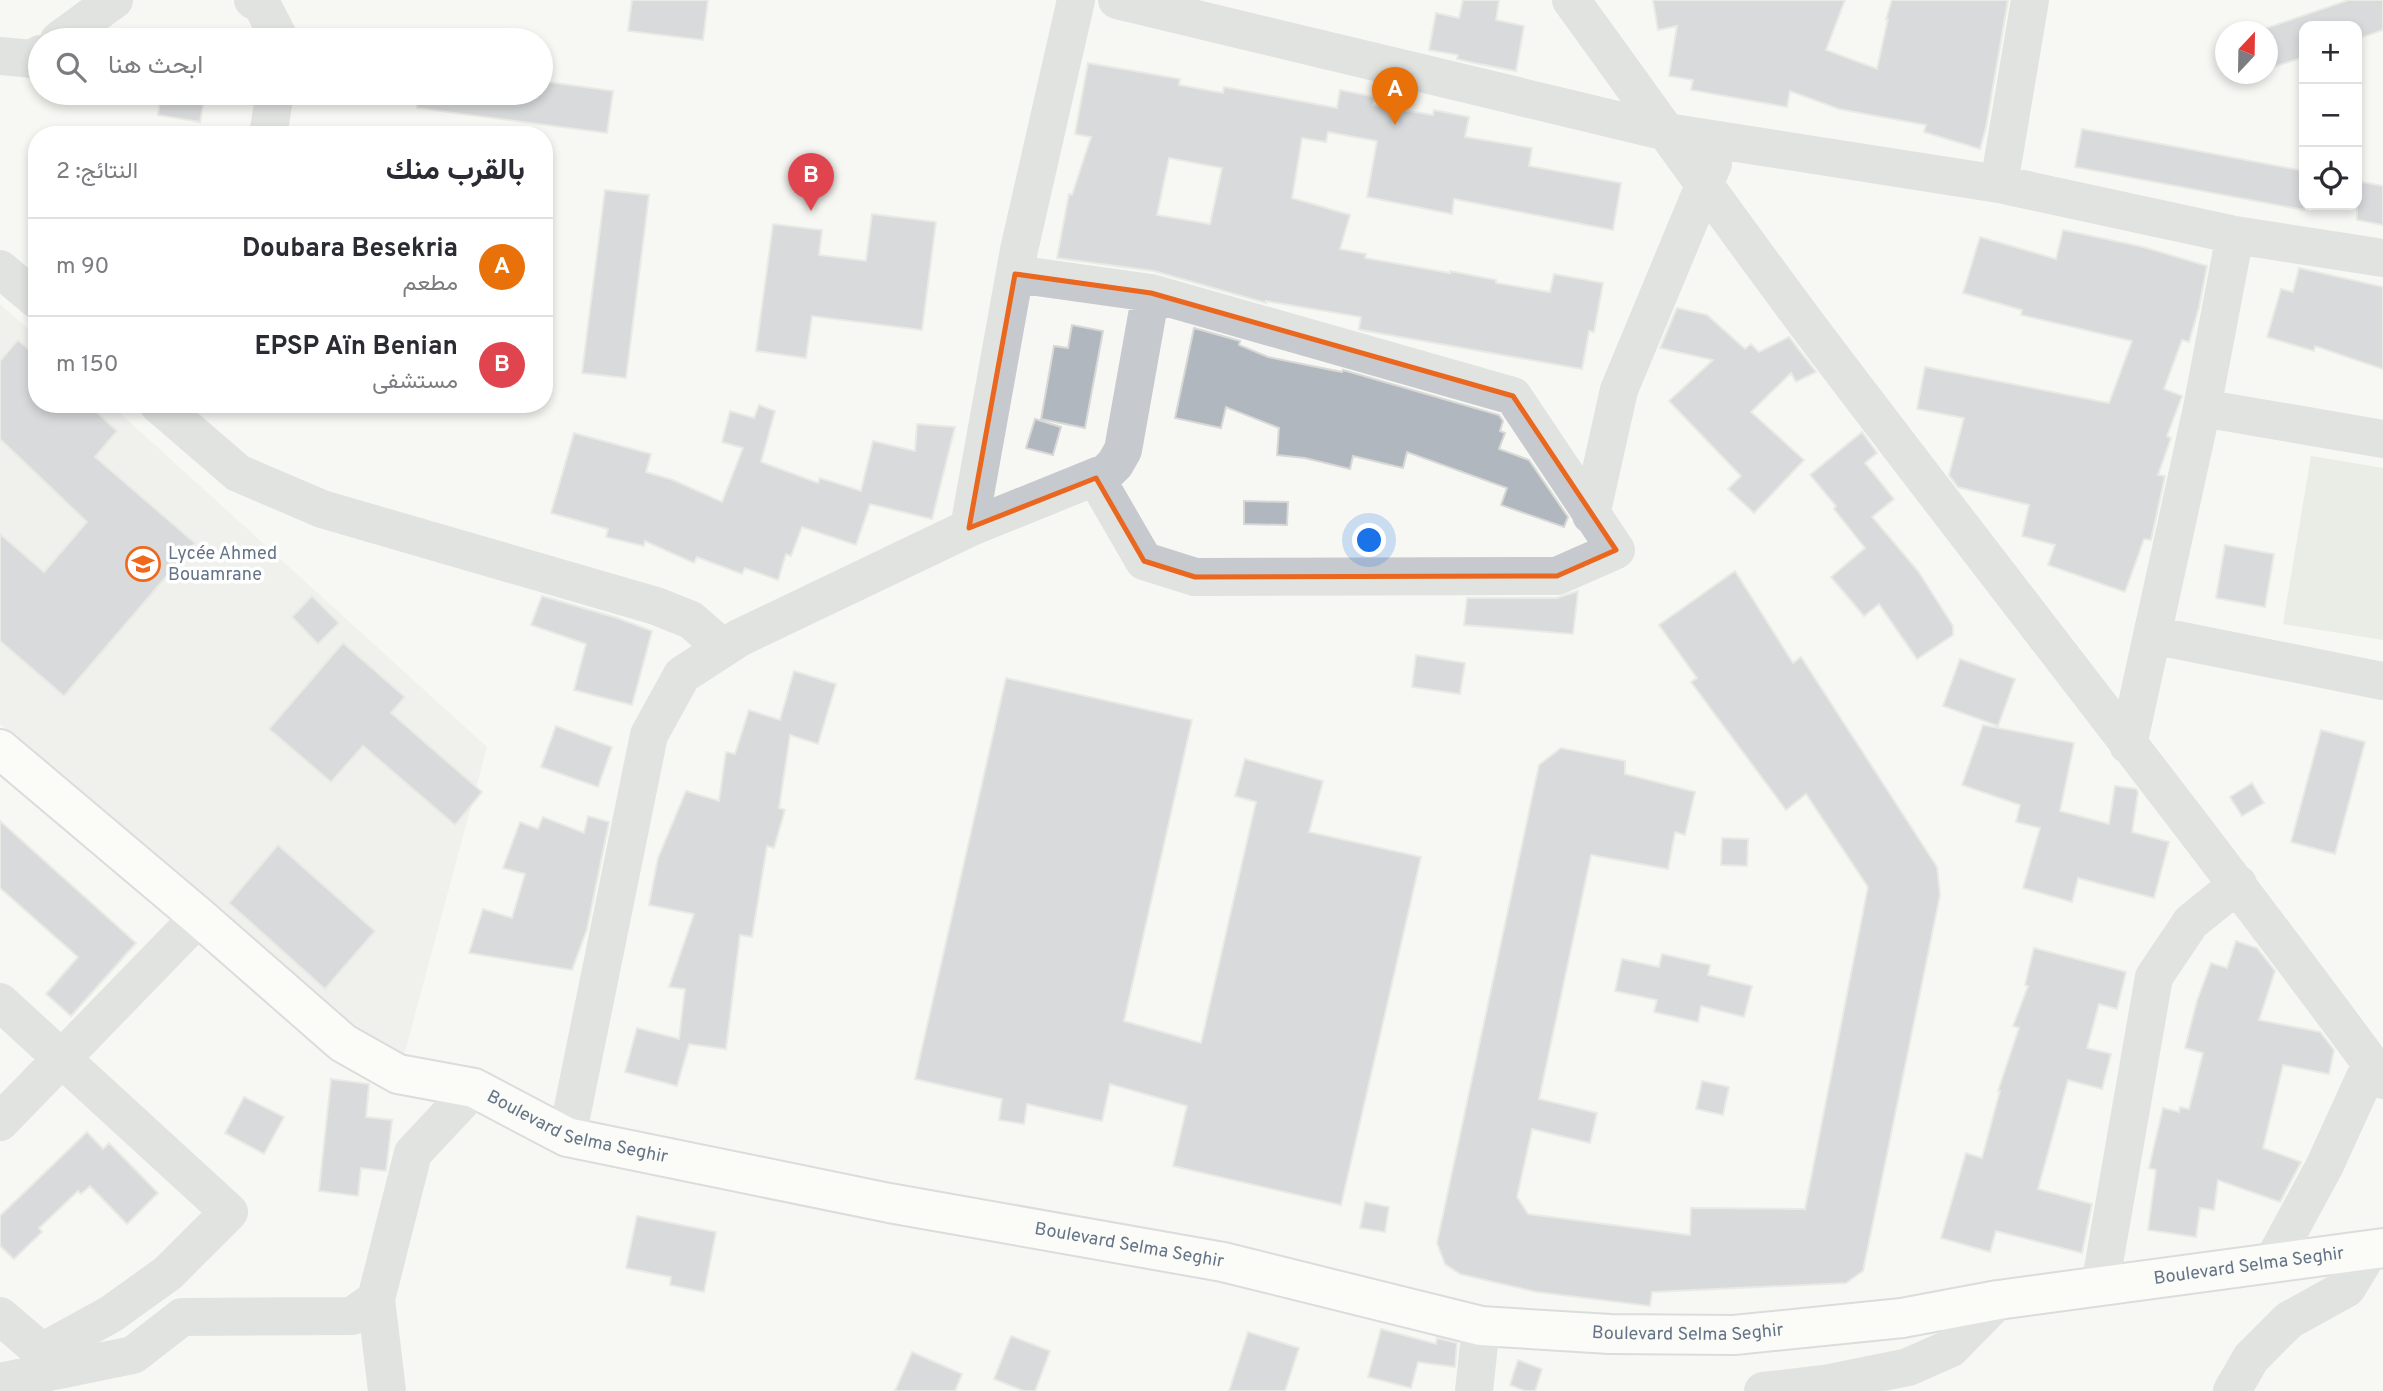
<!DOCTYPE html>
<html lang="ar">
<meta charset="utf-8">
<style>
:root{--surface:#fff;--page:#f7f7f7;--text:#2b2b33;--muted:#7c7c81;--line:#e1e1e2;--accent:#0f766e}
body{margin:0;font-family:Overpass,Vazirmatn,sans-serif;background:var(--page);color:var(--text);direction:rtl}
.controls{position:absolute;right:21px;top:21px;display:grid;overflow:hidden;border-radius:14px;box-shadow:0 4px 10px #0003}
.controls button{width:63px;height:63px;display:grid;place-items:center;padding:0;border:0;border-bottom:2px solid var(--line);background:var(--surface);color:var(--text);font:35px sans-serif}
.compass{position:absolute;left:2215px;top:21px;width:63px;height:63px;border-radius:50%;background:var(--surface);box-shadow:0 4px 10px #0003;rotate:22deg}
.you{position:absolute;left:1370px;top:541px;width:24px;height:24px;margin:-18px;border:5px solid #fff;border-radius:50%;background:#1a73e8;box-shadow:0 0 0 10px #1a73e833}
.badge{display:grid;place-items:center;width:46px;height:46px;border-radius:50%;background:var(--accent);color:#fff;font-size:23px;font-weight:700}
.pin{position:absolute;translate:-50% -58px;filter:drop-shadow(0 2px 4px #0008)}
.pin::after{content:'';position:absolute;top:37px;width:24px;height:21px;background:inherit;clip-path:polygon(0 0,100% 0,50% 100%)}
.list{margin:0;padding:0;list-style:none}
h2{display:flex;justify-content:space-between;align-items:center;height:91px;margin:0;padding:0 28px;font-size:30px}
h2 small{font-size:23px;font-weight:400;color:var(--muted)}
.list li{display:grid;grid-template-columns:46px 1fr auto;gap:21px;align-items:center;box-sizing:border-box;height:98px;padding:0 28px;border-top:2px solid var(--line)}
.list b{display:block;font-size:26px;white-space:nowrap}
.list p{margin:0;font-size:23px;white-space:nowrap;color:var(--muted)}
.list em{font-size:23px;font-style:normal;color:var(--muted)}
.icon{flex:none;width:38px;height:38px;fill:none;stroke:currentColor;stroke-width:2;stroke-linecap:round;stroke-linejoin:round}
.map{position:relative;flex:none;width:2383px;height:1391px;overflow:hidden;direction:ltr}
.search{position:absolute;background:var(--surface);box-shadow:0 4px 10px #0003;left:28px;top:28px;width:525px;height:77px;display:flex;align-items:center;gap:18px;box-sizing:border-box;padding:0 24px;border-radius:38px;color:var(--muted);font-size:26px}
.panel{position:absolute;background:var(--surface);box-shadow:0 4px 10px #0003;left:28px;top:126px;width:525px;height:287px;border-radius:28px;direction:rtl}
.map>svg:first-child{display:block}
</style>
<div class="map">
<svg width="2383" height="1391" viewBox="0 0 2383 1391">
<rect width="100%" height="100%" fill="#f7f7f3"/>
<path fill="#e7e8e7" d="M 0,304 L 37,337 L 37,404 L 110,404 L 487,747 L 401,1067 L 0,724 Z"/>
<path fill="#d7dfd4" d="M 2311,456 L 2383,468 L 2383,640 L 2283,624 Z"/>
<path fill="#b1b7be" stroke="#d8d8d6" stroke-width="2" fill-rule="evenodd" d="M 632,0 L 708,0 L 703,40 L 628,31 Z
M 1463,0 L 1499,0 L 1496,20 L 1524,26 L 1516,71 L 1475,63 L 1457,59 L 1458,55 L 1429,50 L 1436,13 L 1459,18 Z
M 1653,0 L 1845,0 L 1826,50 L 1877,69 L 1888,19 L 1886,19 L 1892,0 L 2008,0 L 1986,127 L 1980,149 L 1924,132 L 1926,125 L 1839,109 L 1790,91 L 1787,107 L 1691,90 L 1693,80 L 1669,76 L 1677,26 L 1658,30 Z
M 2349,0 L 2383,0 L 2383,30 L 2357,39 L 2357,26 L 2304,26 L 2304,57 L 2267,69 L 2267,32 L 2255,32 Z
M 1088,63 L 1180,79 L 1179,85 L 1223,93 L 1224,87 L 1337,108 L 1340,90 L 1375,97 L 1373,105 L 1433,115 L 1434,110 L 1469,117 L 1465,137 L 1532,148 L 1529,166 L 1621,183 L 1613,230 L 1454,199 L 1452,214 L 1367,197 L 1377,141 L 1328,132 L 1326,142 L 1302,138 L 1292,198 L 1350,215 L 1340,249 L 1366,254 L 1365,258 L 1450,273 L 1450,271 L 1496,280 L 1496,283 L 1550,292 L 1554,274 L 1603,283 L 1594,332 L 1589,331 L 1582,369 L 1361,330 L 1359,329 L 1361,317 L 1266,301 L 1266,303 L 1154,271 L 1057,258 L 1069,194 L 1072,195 L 1091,137 L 1075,134 ZM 1169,158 L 1222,168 L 1210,224 L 1157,215 Z
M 541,81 L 613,91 L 607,133 L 417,108 L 418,93 L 541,93 Z
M 161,93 L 205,93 L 200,122 L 158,115 Z
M 2082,129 L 2304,171 L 2304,210 L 2075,167 Z
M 2357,181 L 2383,186 L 2383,225 L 2357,220 Z
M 605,190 L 649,195 L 626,378 L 582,373 Z
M 872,214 L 936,222 L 922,330 L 812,316 L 806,358 L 756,351 L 773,224 L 822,230 L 819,255 L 866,261 Z
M 2063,230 L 2143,247 L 2207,266 L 2199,307 L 2189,342 L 2182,340 L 2164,389 L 2182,396 L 2167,436 L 2171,438 L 2158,475 L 2165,476 L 2151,540 L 2144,539 L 2125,592 L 2048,565 L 2055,545 L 2022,536 L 2029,505 L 1958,487 L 1949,475 L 1964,418 L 1917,409 L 1925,367 L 2109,403 L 2132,341 L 2021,315 L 2022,310 L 1963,293 L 1980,237 L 2056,259 Z
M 2299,268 L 2383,287 L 2383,369 L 2315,346 L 2314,351 L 2267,337 L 2281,289 L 2293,292 Z
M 1677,308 L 1707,315 L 1745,349 L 1751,344 L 1759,352 L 1789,337 L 1816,372 L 1796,382 L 1791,373 L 1751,412 L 1804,460 L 1754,513 L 1728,489 L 1741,476 L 1669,401 L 1713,360 L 1660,348 Z
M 1072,325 L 1103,331 L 1085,428 L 1041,419 L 1054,346 L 1068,348 Z
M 1194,328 L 1240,341 L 1239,345 L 1268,357 L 1342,372 L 1343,370 L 1499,415 L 1503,421 L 1500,431 L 1505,433 L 1499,449 L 1529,460 L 1568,517 L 1564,527 L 1501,505 L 1507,488 L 1407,452 L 1403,468 L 1353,456 L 1350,469 L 1305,458 L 1277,455 L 1279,428 L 1226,407 L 1221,428 L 1175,418 Z
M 18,340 L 37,357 L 37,404 L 88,404 L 117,431 L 95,457 L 195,543 L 64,696 L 0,641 L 0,534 L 44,572 L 87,522 L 0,439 L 0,361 Z
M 759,405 L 775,411 L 761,462 L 818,483 L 820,478 L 861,491 L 873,441 L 915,451 L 917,424 L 955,427 L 932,519 L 870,504 L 856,545 L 802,527 L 791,556 L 786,554 L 778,580 L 745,568 L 742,574 L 697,557 L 694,563 L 645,541 L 644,546 L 606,537 L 608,529 L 551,513 L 574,433 L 651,454 L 646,472 L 673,480 L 722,502 L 743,448 L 722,442 L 730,411 L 754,418 Z
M 1035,419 L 1061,427 L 1053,455 L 1026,448 Z
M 1862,432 L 1877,453 L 1865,463 L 1894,499 L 1872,517 L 1918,571 L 1953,626 L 1953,635 L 1917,659 L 1879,604 L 1864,616 L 1831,577 L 1865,548 L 1834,509 L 1836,506 L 1810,475 Z
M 1244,501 L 1288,502 L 1287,525 L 1244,524 Z
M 2225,545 L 2274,554 L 2265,607 L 2216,598 Z
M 1735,571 L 1793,663 L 1801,657 L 1937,867 L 1940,895 L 1863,1271 L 1846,1283 L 1652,1292 L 1650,1306 L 1537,1292 L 1460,1274 L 1445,1264 L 1437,1243 L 1539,765 L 1561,748 L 1625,761 L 1625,774 L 1695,792 L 1685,835 L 1675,832 L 1668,869 L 1591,855 L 1539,1099 L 1597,1113 L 1590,1143 L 1532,1129 L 1517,1197 L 1528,1214 L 1690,1235 L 1691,1208 L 1805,1209 L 1868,887 L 1806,794 L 1786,810 L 1691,682 L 1697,678 L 1659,625 Z
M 1578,591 L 1573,634 L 1464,625 L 1467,598 L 1557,598 Z
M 312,596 L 339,623 L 318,644 L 292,617 Z
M 542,596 L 617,618 L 652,631 L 632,705 L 574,690 L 586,644 L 531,625 Z
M 343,643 L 405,697 L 391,713 L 482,792 L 455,825 L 363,746 L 331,782 L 269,729 Z
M 1416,655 L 1465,663 L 1460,694 L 1412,687 Z
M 1960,659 L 2015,679 L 1998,726 L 1943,706 Z
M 794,671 L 836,684 L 818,744 L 790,735 L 779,808 L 785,810 L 774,848 L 767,846 L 752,937 L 740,935 L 726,1049 L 689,1044 L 677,1086 L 625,1072 L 637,1028 L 679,1039 L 685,989 L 669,987 L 694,914 L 649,905 L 658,858 L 686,791 L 719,801 L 726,752 L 735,754 L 749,710 L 780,720 Z
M 1006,678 L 1192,720 L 1124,1021 L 1201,1043 L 1256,802 L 1235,796 L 1245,759 L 1323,781 L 1309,832 L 1421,857 L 1341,1205 L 1173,1166 L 1187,1106 L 1110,1084 L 1102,1121 L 1027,1104 L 1024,1124 L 999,1120 L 1002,1099 L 915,1079 Z
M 1983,725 L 2074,743 L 2060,811 L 2109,824 L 2115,786 L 2136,789 L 2138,792 L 2132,832 L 2169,842 L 2154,898 L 2078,878 L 2072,902 L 2023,888 L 2040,828 L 2016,822 L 2020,805 L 1962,785 Z
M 556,726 L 612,747 L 598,787 L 541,767 Z
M 2321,730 L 2365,742 L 2335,854 L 2291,842 Z
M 2252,783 L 2264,803 L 2242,816 L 2230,797 Z
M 588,816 L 609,822 L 587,929 L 572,970 L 469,953 L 483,909 L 512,918 L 525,874 L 503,868 L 520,822 L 538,829 L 543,817 L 584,833 Z
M 0,821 L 136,943 L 71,1016 L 46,994 L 78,957 L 0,888 Z
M 1722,838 L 1748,839 L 1747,866 L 1721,865 Z
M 278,845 L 375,931 L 325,989 L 229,903 Z
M 2236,941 L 2257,948 L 2275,971 L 2259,1020 L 2320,1032 L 2334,1050 L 2329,1074 L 2283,1065 L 2263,1148 L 2301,1162 L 2280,1202 L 2218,1180 L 2214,1210 L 2200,1208 L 2196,1237 L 2148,1230 L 2156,1170 L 2149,1168 L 2163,1108 L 2179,1112 L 2180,1107 L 2189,1109 L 2203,1053 L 2185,1048 L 2197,1001 L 2211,963 L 2227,968 Z
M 2034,948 L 2126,972 L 2117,1009 L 2099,1004 L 2087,1048 L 2111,1054 L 2102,1089 L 2068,1080 L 2038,1189 L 2092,1204 L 2082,1253 L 1996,1231 L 1990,1252 L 1941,1238 L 1966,1153 L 1982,1158 L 2000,1091 L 1998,1091 L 2019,1028 L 2013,1026 L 2028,986 L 2025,985 Z
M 1662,954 L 1710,965 L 1708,975 L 1752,986 L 1744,1017 L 1701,1006 L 1698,1022 L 1654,1012 L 1657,1000 L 1615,991 L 1622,959 L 1659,967 Z
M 331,1079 L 369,1084 L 366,1117 L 392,1120 L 386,1171 L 361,1168 L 358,1196 L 319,1191 Z
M 1702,1081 L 1729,1087 L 1723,1115 L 1696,1109 Z
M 244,1097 L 284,1117 L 264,1154 L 225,1133 Z
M 87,1132 L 103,1149 L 109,1143 L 158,1193 L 127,1224 L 90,1186 L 81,1194 L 78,1191 L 39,1228 L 42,1232 L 14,1259 L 0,1246 L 0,1216 Z
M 1365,1202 L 1389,1207 L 1385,1232 L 1360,1228 Z
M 637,1216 L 716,1232 L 704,1292 L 670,1285 L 671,1277 L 626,1268 Z
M 1381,1329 L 1436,1344 L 1437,1338 L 1457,1343 L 1455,1367 L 1418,1362 L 1411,1388 L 1368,1377 Z
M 1248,1332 L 1299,1348 L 1285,1391 L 1229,1391 Z
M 1011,1336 L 1050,1351 L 1035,1391 L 1024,1391 L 994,1379 Z
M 912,1352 L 962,1374 L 955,1391 L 895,1391 Z
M 1518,1360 L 1542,1369 L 1535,1391 L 1525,1391 L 1510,1385 Z"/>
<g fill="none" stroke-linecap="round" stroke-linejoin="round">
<g stroke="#b9bcc1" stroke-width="42">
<g id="major">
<path id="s1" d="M 0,749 L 199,917 L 343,1043 L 398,1074 L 474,1088 L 567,1137 L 889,1203 L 1223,1262 L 1481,1326 L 1610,1334 L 1734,1335 L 1902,1318 L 1998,1300 L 2383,1248"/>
</g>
</g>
<path stroke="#c6c9cd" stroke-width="38" d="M 253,0 L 262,5 L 280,40
M 1117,0 L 1667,132 L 1999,184 L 2235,235 L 2383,258
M 1571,0 C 1656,117 1740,236 1827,351 C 2012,595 2202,834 2383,1080
M 59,40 L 114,0
M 0,56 L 33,59 L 40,54
M 268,135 L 275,93
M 1999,184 L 2030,0
M 0,269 L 37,300
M 1015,274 L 1151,293 L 1513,396 L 1616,550 L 1557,576 L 1195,577 L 1144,561 L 1096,478
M 158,404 L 238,473 L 322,509 L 656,606 L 691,620 L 723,648
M 2202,408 L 2383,439
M 1591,515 L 1619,390 L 1713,164
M 969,528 L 1019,250 L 1076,0
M 2152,635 L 2383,681
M 2128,745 L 2202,408 L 2235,235
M 0,1002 L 229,1212 L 168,1273 L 111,1314 L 42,1352 L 0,1316
M 0,1122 L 199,917
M 567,1137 L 649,735 L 682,675 L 739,638 L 969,528 L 1107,472 L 1115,464 L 1123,450 L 1151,293
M 2272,1263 L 2325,1165 L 2371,1064
M 2100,1286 L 2154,977 L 2191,922 L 2238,884
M 376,1299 L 387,1391
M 0,1382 L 133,1355 L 182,1317 L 352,1316 L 376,1299 L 413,1153 L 474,1088
M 1474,1391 L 1481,1326
M 1763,1391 L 1824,1384 L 1908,1367 L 1951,1348 L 1998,1300
M 2232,1391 L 2251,1358 L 2289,1320 L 2347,1288 L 2370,1250"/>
<use href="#major" stroke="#fff" stroke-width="38"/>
</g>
<path d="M0 0H2383V1391H0ZM 1015,274 L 1151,293 L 1513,396 L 1616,550 L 1557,576 L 1195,577 L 1144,561 L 1096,478 L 969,528 Z" fill="#f7f7f3" fill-opacity=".55" fill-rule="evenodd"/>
<path fill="none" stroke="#e9671f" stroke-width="5" stroke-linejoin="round" d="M 1015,274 L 1151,293 L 1513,396 L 1616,550 L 1557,576 L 1195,577 L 1144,561 L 1096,478 L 969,528 Z"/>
<defs>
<g id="school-ring" transform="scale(1.75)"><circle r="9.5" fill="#fff" stroke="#f0661a" stroke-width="1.5"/><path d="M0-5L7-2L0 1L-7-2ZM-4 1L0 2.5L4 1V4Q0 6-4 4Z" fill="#f0661a"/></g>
</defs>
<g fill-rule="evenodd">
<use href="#school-ring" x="143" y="564"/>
</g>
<g text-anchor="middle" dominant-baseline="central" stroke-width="7" stroke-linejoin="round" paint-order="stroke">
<g font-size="18" fill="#647387" stroke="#fff" text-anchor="start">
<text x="168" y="554">Lycée Ahmed<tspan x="168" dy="21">Bouamrane</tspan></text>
</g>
<g font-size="18" fill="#647387" stroke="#fff">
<text stroke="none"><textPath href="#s1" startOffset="704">Boulevard Selma Seghir</textPath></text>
<text stroke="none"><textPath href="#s1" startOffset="1270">Boulevard Selma Seghir</textPath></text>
<text stroke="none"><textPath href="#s1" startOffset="2404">Boulevard Selma Seghir</textPath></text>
<text stroke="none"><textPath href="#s1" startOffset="1838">Boulevard Selma Seghir</textPath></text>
</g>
</g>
</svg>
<div class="controls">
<button>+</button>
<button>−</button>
<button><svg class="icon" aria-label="locate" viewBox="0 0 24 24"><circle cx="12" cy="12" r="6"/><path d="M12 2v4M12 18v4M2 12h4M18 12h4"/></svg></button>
</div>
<svg class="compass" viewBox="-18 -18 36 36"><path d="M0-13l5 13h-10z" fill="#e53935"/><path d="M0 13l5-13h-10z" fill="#7c7c81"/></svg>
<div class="you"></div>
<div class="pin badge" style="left:1395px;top:125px;background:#e8710a">A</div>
<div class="pin badge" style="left:811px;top:211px;background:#e0444e">B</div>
<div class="search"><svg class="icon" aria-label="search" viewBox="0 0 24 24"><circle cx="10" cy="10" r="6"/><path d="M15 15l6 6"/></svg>ابحث هنا</div>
<section class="panel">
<h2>بالقرب منك<small>النتائج: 2</small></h2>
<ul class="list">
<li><span class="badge" style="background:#e8710a">A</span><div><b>Doubara Besekria</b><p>مطعم</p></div><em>90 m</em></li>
<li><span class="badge" style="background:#e0444e">B</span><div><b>EPSP Aïn Benian</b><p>مستشفى</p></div><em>150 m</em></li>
</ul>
</section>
</div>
